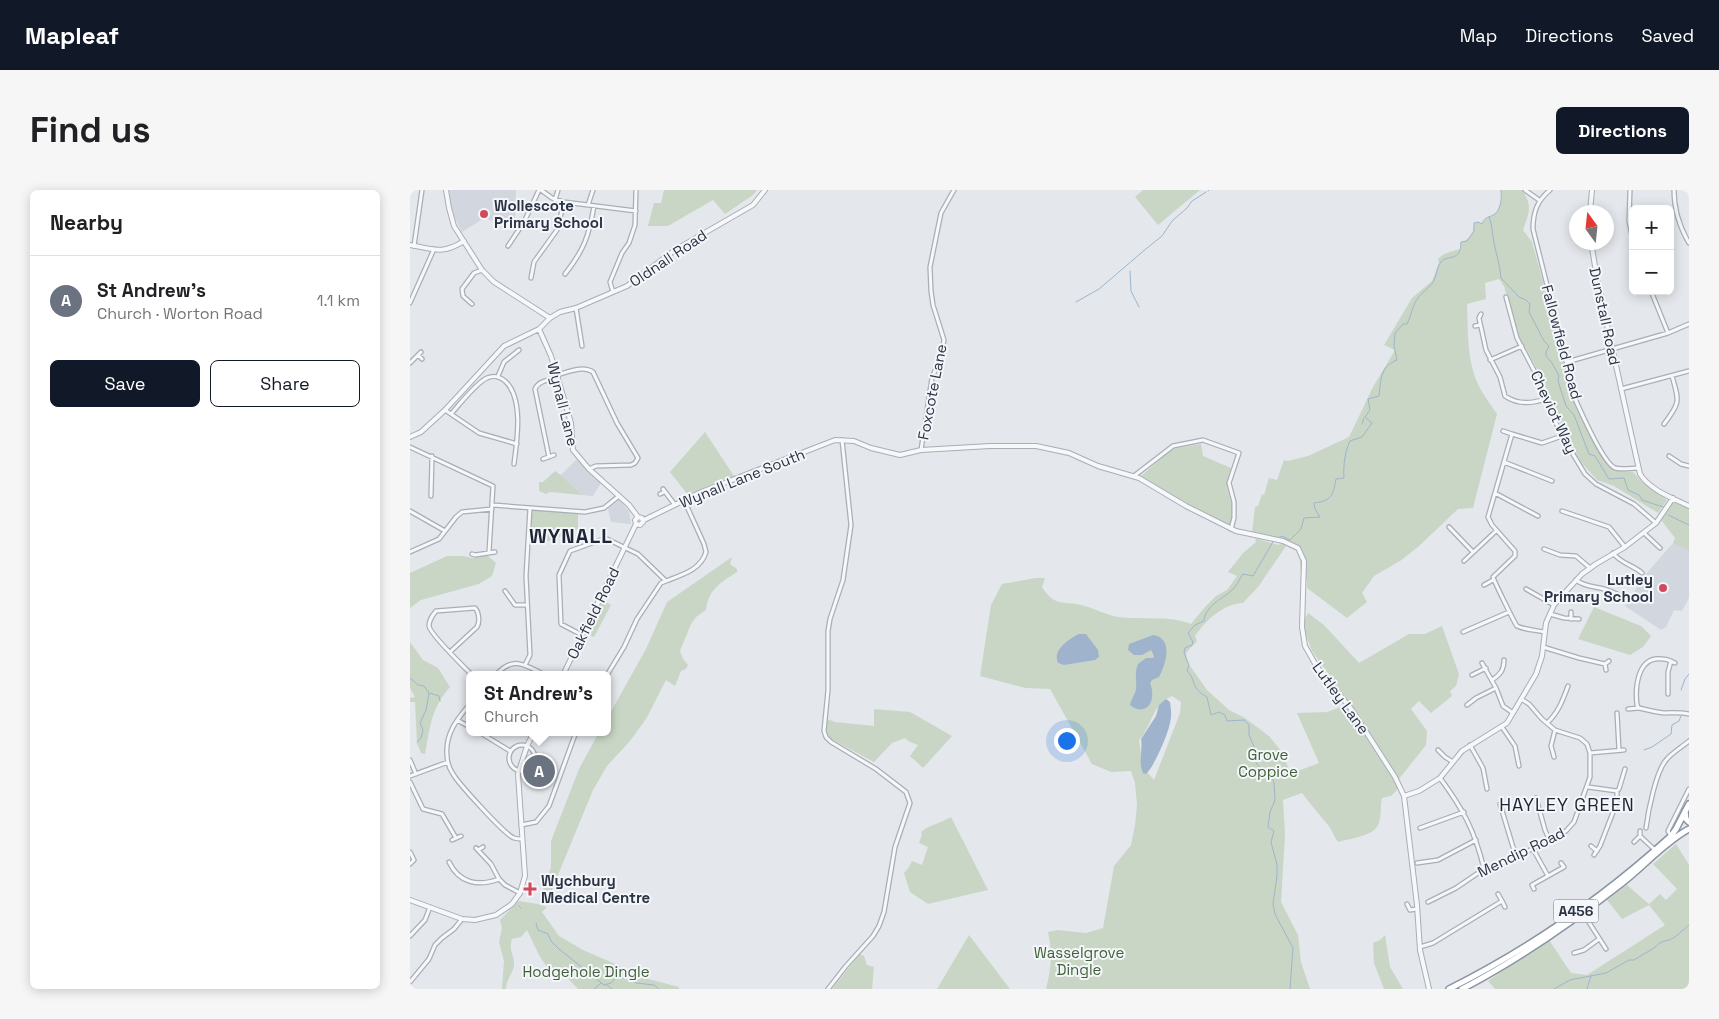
<!DOCTYPE html>
<meta charset="utf-8">
<style>
:root{--surface:#fff;--page:#f6f6f6;--text:#202124;--muted:#757577;--line:#e0e0e0;--accent:#111827}
body{margin:0;font-family:"Space Grotesk",sans-serif;background:var(--page);color:var(--text)}
.controls{position:absolute;right:15px;top:15px;display:grid;overflow:hidden;border-radius:8px;box-shadow:0 2px 12px #0003}
.controls button{width:45px;height:45px;display:grid;place-items:center;padding:0;border:0;border-bottom:1px solid var(--line);background:var(--surface);color:var(--text);font:25px sans-serif}
.compass{position:absolute;left:1159px;top:15px;width:45px;height:45px;border-radius:50%;background:var(--surface);box-shadow:0 2px 12px #0003;rotate:345deg}
.you{position:absolute;left:656px;top:550px;width:18px;height:18px;margin:-12px;border:4px solid #fff;border-radius:50%;background:#1a73e8;box-shadow:0 0 0 8px #1a73e833}
.badge{display:grid;place-items:center;width:32px;height:32px;border-radius:50%;background:var(--accent);color:#fff;font-size:16px;font-weight:700}
.pin{position:absolute;translate:-50% -50%;border:2px solid #fff;box-shadow:0 1px 5px #0006}
.popup{position:absolute;left:56px;top:481px;width:145px;height:65px;box-sizing:border-box;display:grid;place-content:center;border-radius:8px;background:var(--surface);filter:drop-shadow(0 1px 4px #0005);font-size:16px;white-space:nowrap;color:var(--muted)}
.popup b{font-size:19px;color:var(--text)}
.popup::after{content:'';position:absolute;left:50%;top:100%;margin-left:-10px;border:10px solid transparent;border-top-color:var(--surface)}
.list{margin:0;padding:0;list-style:none}
h2{display:flex;justify-content:space-between;align-items:center;height:65px;margin:0;padding:0 20px;font-size:21px}
h2 small{font-size:16px;font-weight:400;color:var(--muted)}
.list li{display:grid;grid-template-columns:32px 1fr auto;gap:15px;align-items:center;box-sizing:border-box;height:90px;padding:0 20px;border-top:1px solid var(--line)}
.list b{display:block;font-size:19px;white-space:nowrap}
.list p{margin:0;font-size:16px;white-space:nowrap;color:var(--muted)}
.list em{font-size:16px;font-style:normal;color:var(--muted)}
.actions{display:flex;gap:10px;padding:15px 20px}
.actions a{flex:1;padding:11px 0;border:1px solid var(--accent);border-radius:8px;text-align:center;font-size:18px;color:var(--accent)}
.actions .main{background:var(--accent);color:#fff}
.map{position:relative;flex:none;width:1279px;height:799px;overflow:hidden;border-radius:8px}
header{display:flex;align-items:center;gap:30px;box-sizing:border-box;height:70px;padding:0 25px;background:var(--accent);color:#fff}
header strong{font-size:24px}
nav{display:flex;gap:28px;margin-inline-start:auto;font-size:18px}
.intro{display:flex;align-items:center;justify-content:space-between;box-sizing:border-box;height:120px;padding:0 30px}
h1{margin:0;font-size:35px}
.button{padding:12px 22px;border-radius:8px;background:var(--accent);color:#fff;font-size:18px;font-weight:700}
main{display:flex;gap:30px;padding:0 30px}
aside{flex:1;background:var(--surface);border-radius:8px;box-shadow:0 2px 12px #0003}
.map>svg:first-child{display:block}
</style>
<header>
<strong>Mapleaf</strong>
<nav><a>Map</a><a>Directions</a><a>Saved</a></nav>
</header>
<div class="intro"><h1>Find us</h1><a class="button">Directions</a></div>
<main>
<aside>
<h2>Nearby<small></small></h2>
<ul class="list">
<li><span class="badge" style="background:#6b7280">A</span><div><b>St Andrew's</b><p>Church · Worton Road</p></div><em>1.1 km</em></li>
</ul>
<div class="actions"><a class="main">Save</a><a>Share</a></div>
</aside>
<div class="map">
<svg width="1279" height="799" viewBox="0 0 1279 799">
<rect width="100%" height="100%" fill="#e4e7ec"/>
<path fill="#d2d6de" d="M 39,0 L 106,0 L 105,32 L 79,30 L 76,27 L 52,42 L 41,20 Z
M 167,269 L 191,293 L 183,306 L 172,305 L 151,285 Z
M 209,310 L 219,321 L 221,334 L 201,332 L 198,319 Z
M 1263,353 L 1279,361 L 1279,408 L 1272,421 L 1264,420 L 1256,437 L 1251,440 L 1215,416 L 1235,385 Z"/>
<path fill="#c9d6c5" fill-rule="evenodd" d="M 254,0 L 347,0 L 343,5 L 315,24 L 303,10 L 258,36 L 238,36 L 244,13 L 251,13 Z
M 733,0 L 790,0 L 748,35 L 725,7 Z
M 1091,0 L 1112,0 C 1123,15 1119,23 1113,40 L 1122,52 L 1133,92 L 1140,129 L 1148,149 L 1166,216 L 1179,244 L 1198,274 L 1207,281 L 1223,282 L 1231,291 L 1257,310 L 1248,323 L 1204,296 L 1187,290 L 1171,272 L 1148,229 L 1131,186 L 1107,143 L 1094,96 L 1089,89 L 1075,93 L 1076,109 L 1057,114 C 1058,137 1057,162 1064,184 C 1068,198 1079,212 1087,224 L 1063,318 L 1048,319 L 1008,357 L 990,371 L 964,386 L 952,403 L 957,412 L 937,428 L 897,398 L 897,390 L 891,385 L 889,362 L 876,356 L 848,397 L 833,413 C 813,414 796,430 785,446 L 787,451 L 776,463 L 778,473 L 797,500 L 819,520 L 835,528 L 859,546 L 872,562 L 880,582 L 888,581 L 909,573 L 887,523 L 918,522 L 935,515 L 984,587 L 988,599 L 981,606 L 972,608 C 970,616 972,628 968,635 C 964,646 938,649 928,652 C 924,647 922,640 918,635 C 909,624 900,614 892,603 L 873,610 L 875,645 L 871,712 L 888,745 L 891,772 L 900,799 L 636,799 C 641,779 643,763 638,742 L 648,740 L 676,743 L 693,738 L 704,676 L 721,655 L 725,635 L 727,615 L 725,593 L 721,581 L 701,582 L 682,574 L 640,499 L 616,498 L 570,486 L 581,415 L 592,394 L 626,388 L 635,388 L 632,397 C 644,416 651,411 671,415 C 684,418 696,425 708,427 C 733,430 758,425 781,434 L 795,417 L 806,406 L 817,400 L 827,386 L 818,382 L 833,363 L 846,352 L 845,348 L 868,355 L 876,351 L 842,343 L 845,317 L 848,316 L 852,304 L 854,305 L 859,288 L 867,290 L 874,270 L 878,271 L 898,266 L 939,247 L 963,197 L 985,160 L 974,155 L 1002,108 L 1022,91 L 1029,73 L 1028,69 C 1034,62 1042,62 1050,59 L 1051,52 C 1060,50 1064,43 1064,33 L 1068,32 L 1072,34 C 1075,27 1079,28 1085,24 C 1091,19 1092,7 1091,0 ZM 762,506 L 771,512 L 770,523 L 744,590 L 733,577 L 729,550 C 743,534 741,516 762,506 Z
M 295,242 L 324,286 L 292,298 L 278,305 L 260,282 Z
M 791,254 L 793,266 L 821,278 C 820,283 817,289 817,294 C 817,308 828,317 820,334 L 816,334 L 762,305 L 731,286 L 762,259 Z
M 145,281 L 151,285 L 172,305 L 140,302 L 136,304 L 129,301 L 129,292 L 133,292 Z
M 1263,312 L 1279,319 L 1279,361 L 1263,353 L 1265,348 L 1251,330 Z
M 124,320 L 168,323 L 168,339 L 136,352 L 136,346 L 121,344 L 122,321 Z
M 77,365 L 86,373 L 82,386 L 69,394 L 11,410 L 0,418 L 0,383 L 37,366 L 53,366 L 62,368 Z
M 322,367 L 320,374 L 327,379 L 327,382 C 311,392 298,400 296,420 L 286,427 L 281,434 L 270,461 L 273,469 L 278,475 L 276,479 L 271,481 L 265,496 L 256,490 L 236,529 L 220,551 L 197,576 L 183,600 L 141,702 L 133,699 L 141,677 L 141,651 L 169,579 L 189,542 L 198,542 L 198,527 L 236,459 L 257,412 Z
M 192,410 L 201,415 L 184,447 L 176,444 Z
M 1184,417 L 1231,436 L 1241,446 L 1233,457 L 1220,465 L 1168,449 Z
M 898,423 L 914,435 L 949,473 L 999,444 L 1015,444 L 1032,436 L 1049,484 L 1046,496 L 1040,501 L 1042,506 L 1021,523 L 1009,511 L 1001,519 L 1017,541 L 1016,555 L 989,589 L 955,535 L 902,461 L 892,434 Z
M 0,452 L 13,470 L 28,478 L 40,497 C 21,518 20,538 15,564 L 11,563 L 7,553 L 5,512 L 0,512 L 0,508 L 5,507 L 0,498 Z
M 464,519 L 500,522 L 542,546 L 513,578 L 500,566 L 508,555 L 500,552 L 495,548 L 482,553 L 464,572 L 421,549 L 417,544 L 417,529 L 425,532 L 464,536 Z
M 541,627 L 578,700 L 518,714 L 500,702 L 494,683 L 499,677 L 502,671 L 512,675 L 518,657 L 509,653 L 512,644 L 511,642 C 519,635 531,633 541,627 Z
M 1266,654 L 1279,675 L 1279,799 L 1085,799 L 1078,791 L 1139,750 L 1161,783 L 1177,785 L 1255,735 L 1239,715 L 1212,729 L 1197,710 L 1217,695 L 1239,714 L 1250,704 L 1256,710 L 1267,699 L 1243,674 Z
M 108,711 L 128,714 L 137,717 L 132,722 L 149,746 L 173,760 L 210,776 L 219,784 L 269,797 L 269,799 L 168,799 L 148,778 L 137,777 L 129,765 L 117,740 L 111,747 L 102,749 C 98,762 105,765 104,776 C 102,785 96,790 96,799 L 92,799 L 94,771 L 89,752 L 92,738 L 90,730 Z
M 559,745 L 600,799 L 527,799 Z
M 975,745 L 980,777 L 993,799 L 974,799 L 964,773 L 963,753 L 970,750 Z
M 450,764 L 454,766 L 457,775 L 464,777 L 462,799 L 422,799 Z"/>
<path fill="#9fb4cc" d="M 669,444 L 676,444 L 688,460 L 689,467 L 685,470 L 654,475 L 648,473 C 642,460 659,449 669,444 Z
M 743,445 C 764,448 756,474 749,487 L 742,490 L 740,493 C 747,510 737,528 720,515 C 721,509 725,505 726,499 C 727,491 724,483 728,474 L 736,468 L 743,468 L 744,466 L 741,460 L 732,465 L 724,465 L 718,460 L 719,454 Z
M 756,509 L 760,512 C 761,519 762,526 760,533 C 758,544 744,577 736,584 L 733,583 C 728,573 733,560 731,549 L 746,526 L 749,515 Z"/>
<g fill="none" stroke-linecap="round" stroke-linejoin="round">
<path stroke="#9fb4cc" stroke-width="1" d="M 798,1 L 799,0
M 1079,27 C 1082,34 1082,40 1083,47 C 1085,61 1090,74 1091,88 L 1109,107 L 1116,110 L 1120,114 L 1119,122 L 1134,151 L 1139,156 L 1136,162 L 1136,166 L 1142,173 L 1149,186 L 1148,191 L 1156,216 L 1164,225 L 1179,264 L 1185,266 L 1199,289 L 1214,288 L 1218,300 L 1229,305 L 1232,310 L 1253,317
M 720,81 L 721,101 L 729,117
M 666,112 L 689,99 L 737,58 L 752,46 L 762,31 L 777,18 L 782,11 L 796,2
M 952,234 L 954,228
M 1258,325 L 1279,335
M 868,348 L 872,346 L 880,350 L 891,339 L 894,328 L 910,327 L 905,319 L 904,313 C 922,311 923,305 926,289 L 934,288 C 933,276 935,261 940,251 L 952,247 L 962,233 L 955,227 L 960,220 L 958,209 L 969,206 C 971,189 970,177 987,170 L 984,156 L 985,143 L 993,134 L 997,134 C 1001,126 1003,114 1008,108 C 1013,101 1021,97 1024,90 C 1027,85 1027,76 1031,72 C 1037,64 1051,73 1051,52 L 1057,51 L 1064,41 L 1064,33 L 1068,32 L 1072,34 C 1075,26 1079,28 1085,24 C 1091,19 1092,7 1091,0
M 864,350 L 843,386 L 833,384 C 829,390 826,397 821,401 C 811,410 795,416 794,431 L 785,435 L 778,443 L 783,452 L 782,455 L 775,458 L 774,463 L 779,475 L 777,481 C 787,491 780,498 797,507 L 801,525 L 809,522 L 815,525 L 817,531 L 834,530 L 839,535 L 839,545 L 846,561 L 843,568 L 849,577 L 860,582 L 864,593 L 865,610 L 860,622 L 858,637 L 864,641 L 861,652 L 867,675 L 867,686 L 863,714 L 865,724 L 883,758 L 880,799
M 0,488 L 8,495 L 14,496 L 19,503 L 16,520 L 10,533 L 13,540 L 11,548 L 7,552
M 1271,500 L 1275,489 L 1279,484
M 20,503 L 29,506 L 30,511
M 1234,560 L 1242,557 L 1261,544 L 1262,535 L 1269,531 L 1271,526
M 109,716 L 111,718
M 126,733 L 128,740 L 138,744 L 141,751 L 149,759 L 194,795 L 201,793 L 206,788 L 218,788 L 226,793 L 244,795 L 249,799
M 197,795 L 202,799
M 184,799 L 191,793
M 1144,799 L 1160,790 L 1196,783 L 1219,770 L 1224,770 L 1244,758 L 1251,752 L 1259,750 L 1265,747 L 1279,735
M 1177,799 L 1181,786"/>
<g stroke="#a9aeb7" stroke-width="5.5">
<path id="minor" d="M 131,0 L 142,8 L 154,12 L 226,21
M 1115,0 L 1129,10
M 1140,0 C 1127,11 1123,22 1123,39 L 1166,211 C 1172,224 1193,273 1205,278 C 1212,280 1221,278 1228,278
M 1220,0 L 1219,31 L 1223,51
M 1264,0 C 1264,20 1269,36 1279,53
M 145,10 L 148,0
M 178,15 L 183,0
M 4,56 L 12,0
M 98,56 L 114,32 L 129,0
M 155,84 C 174,60 179,46 184,16
M 121,88 L 124,72 L 147,40 L 154,12
M 1241,101 L 1258,143
M 203,102 L 200,92 L 212,63 L 219,53 L 225,35 L 226,0
M 1096,107 L 1107,148 L 1128,188 L 1135,209 L 1152,246 L 1175,284 L 1186,294 L 1224,314 L 1246,333
M 0,113 L 24,59
M 62,114 L 53,106 L 52,99 L 64,83 L 72,80
M 166,118 L 172,156
M 1071,124 L 1069,128 L 1076,160 L 1090,187 L 1095,206 C 1108,215 1121,214 1135,209
M 1065,136 L 1070,135
M 8,165 L 12,169
M 1080,170 L 1112,156
M 1157,172 L 1258,143 L 1279,134
M 0,173 L 11,162
M 147,185 C 158,182 173,175 183,182 L 207,233 L 228,268 L 225,273 L 221,275 L 186,276 L 179,279
M 88,186 L 94,172 L 109,160
M 1211,199 L 1279,181
M 35,220 L 69,243 L 107,254
M 41,224 C 49,215 67,192 77,188 C 84,185 89,186 95,191 C 114,208 107,251 104,274
M 1254,234 C 1271,212 1269,211 1262,186
M 1093,241 L 1102,244
M 0,257 L 83,296 L 79,362
M 511,260 L 522,188 L 531,166 L 534,150 L 523,115 L 521,101 L 520,77 L 531,23 L 544,0
M 1259,266 L 1271,274 L 1279,276
M 139,267 L 125,199 C 129,190 140,190 148,188
M 133,269 L 144,265
M 1094,272 L 1142,291
M 724,286 L 763,256 L 793,250 L 829,263 L 819,293 L 824,312 L 824,328 L 821,339
M 253,299 L 265,315
M 1085,303 L 1128,326
M 250,304 L 254,302
M 21,306 L 22,266
M 83,315 L 175,322 L 194,318 L 209,306
M 0,321 L 35,341
M 1152,321 L 1199,337 L 1215,357
M 1039,337 L 1063,362
M 1234,343 L 1250,358
M 1134,359 L 1150,365 L 1166,366 L 1180,378
M 0,362 L 29,349 L 46,327 L 52,322 L 82,319
M 1203,363 C 1210,373 1223,375 1232,383
M 62,364 L 65,365 L 85,362
M 1054,371 L 1086,341
M 1166,390 C 1175,397 1184,396 1194,399 C 1201,401 1207,404 1213,407 L 1214,410
M 1074,395 L 1083,390
M 1116,399 L 1144,415
M 95,401 L 105,415 L 117,415
M 1140,424 L 1154,428 L 1169,429
M 1161,429 L 1161,422
M 1053,442 L 1099,422
M 1134,442 C 1126,440 1115,440 1107,436 C 1105,434 1084,391 1083,387 L 1105,366 L 1105,361 L 1082,335 L 1078,327 L 1102,244 L 1132,253 L 1152,246
M 172,445 L 151,434 L 149,385 L 160,361 L 193,349 L 197,349 L 228,364 L 256,391 C 271,385 291,380 296,362 L 294,354 L 274,310
M 1133,457 L 1169,468 L 1195,474
M 40,462 L 67,437 C 70,432 69,422 65,418 L 26,421 C 22,426 19,430 19,436 C 20,444 54,477 62,485
M 1072,473 L 1086,498 L 1093,516 L 1103,523
M 1265,473 C 1261,471 1257,469 1253,469 C 1227,465 1225,498 1227,515 L 1229,518 C 1237,520 1245,522 1254,523 C 1263,523 1270,522 1279,524
M 115,475 L 120,465 L 116,386 L 120,318
M 1196,480 L 1195,474 L 1199,471
M 86,485 C 103,465 115,475 135,485
M 197,485 L 214,457 L 227,429 L 251,393 L 256,391
M 1062,485 L 1076,478
M 1082,490 C 1090,485 1094,480 1094,470
M 1258,504 L 1258,482 L 1261,471
M 60,514 C 47,529 35,544 37,565 C 37,572 39,578 43,584 C 49,594 95,645 104,648 C 107,649 110,649 112,649
M 1057,515 L 1066,508 L 1086,498
M 1218,519 L 1229,518
M 1207,523 L 1209,560
M 47,530 L 60,537
M 1137,533 C 1148,523 1153,510 1158,496
M 1092,537 L 1105,556 L 1109,576
M 69,542 L 100,561
M 1060,555 L 1073,578 L 1077,599
M99 568a13 13 0 1 1 26 0a13 13 0 1 1-26 0Z
M 1028,560 L 1035,567 L 1043,572
M 1180,563 L 1214,560
M 1144,567 L 1141,556 L 1145,540
M 0,570 L 6,584
M 0,586 L 38,572
M 1030,588 C 1053,619 1065,641 1074,679
M 0,592 L 13,619 L 32,624 L 46,648
M 1178,597 L 1207,601 L 1207,612 L 1190,656 L 1184,665
M 1207,601 L 1209,599 L 1215,579
M 1126,608 L 1135,640 L 1139,649
M 1090,614 L 1103,657 L 1108,667
M 111,635 L 126,632 L 139,616 L 166,542
M 1010,638 L 1054,622
M 1236,638 C 1238,622 1246,580 1257,569 C 1263,562 1272,557 1279,551
M 1230,646 L 1230,641
M 1261,646 L 1258,641 L 1279,599
M 42,650 L 51,646
M 1224,652 L 1230,646 L 1245,660
M 1181,656 L 1187,661
M 66,658 L 81,674 L 89,689
M 1123,659 L 1138,686
M 68,660 L 73,657
M 0,662 L 4,670 L 0,674
M 39,672 C 49,693 68,697 89,689 L 95,695 L 110,703
M 1007,673 L 1028,670 L 1066,650
M 1124,699 L 1122,695 L 1154,677 L 1151,673
M 1092,711 L 1095,717
M 1018,712 L 1046,698 L 1074,679 L 1101,670 L 1156,641 L 1164,632 L 1180,587 L 1180,563 L 1177,554 L 1170,548 L 1145,540 L 1132,529 L 1119,514 L 1111,509
M 997,714 L 1000,720 L 1007,719
M 1173,723 L 1196,759
M 0,746 L 15,730 L 20,717
M 1010,757 L 1023,753 L 1092,711 L 1088,704
M 1164,763 L 1174,760 L 1189,749
M 0,792 L 19,769 L 25,755 L 32,748 L 44,739 L 52,729
M 418,799 L 436,776 L 463,746 L 469,736 L 474,722 L 485,657 L 500,613 L 496,602 L 466,579 L 421,552 L 416,547 L 414,541 L 418,500 L 418,441 L 420,429 L 433,390 L 441,335 L 432,250"/>
</g>
<g stroke="#a9aeb7" stroke-width="6">
<path id="tertiary" d="M 36,0 L 39,18 L 44,36 L 72,80 L 84,92 L 140,128
M 1180,22 L 1182,0
M 1181,52 L 1188,94 L 1230,284 C 1240,300 1262,308 1279,316
M 0,55 C 24,59 32,65 54,51
M 129,139 L 141,166 L 157,219 L 161,233 L 163,260 L 179,279 L 219,315 L 228,327
M 0,247 L 11,242 L 35,220 L 94,156 L 129,139 L 140,128 L 150,122 L 166,118 L 217,96 L 265,60 L 343,15 L 355,0
M 234,330 L 291,302 L 425,250 L 444,251 L 461,258 L 490,265 L 511,260 L 580,256 L 626,256 L 659,263 L 688,276 L 729,288 L 776,316 L 826,341 L 873,351 L 888,358 L 894,371 L 892,437 L 895,456 L 907,477 L 942,520 L 985,587 L 994,606 L 1007,715 L 1010,760 L 1019,799
M 226,334 L 230,335 L 233,332 L 232,328 L 228,327
M 153,485 L 226,334 L 225,330 L 228,327
M 994,606 L 1009,601 L 1030,588 L 1052,561 L 1097,533 L 1126,484 L 1132,466 L 1136,433 L 1144,415 L 1150,408 L 1172,384 L 1186,374 L 1215,357 L 1246,333 L 1263,308
M 0,710 L 52,729 L 65,730 L 86,725 L 102,714 L 110,703 L 115,686 L 108,584 L 117,556 L 124,542"/>
</g>
<g stroke="#8b94a3" stroke-width="8">
<path id="trunk" d="M 1275,621 L 1276,629 L 1279,632
M 1039,799 C 1119,759 1195,706 1261,646 L 1266,639 L 1279,614
M 1052,799 C 1108,770 1161,733 1211,694 C 1233,677 1255,652 1279,639"/>
</g>
<use href="#minor" stroke="#f7f8fa" stroke-width="3"/>
<use href="#tertiary" stroke="#f7f8fa" stroke-width="4"/>
<use href="#trunk" stroke="#fff" stroke-width="5"/>
</g>
<g fill="#d1495b" stroke="#f4f6f9" stroke-width="2">
<circle cx="74" cy="24" r="5"/>
<circle cx="1253" cy="398" r="5"/>
<path d="M117.5 691.5h5v5h5v5h-5v5h-5v-5h-5v-5h5z"/>
</g>
<g text-anchor="middle" dominant-baseline="central" stroke-width="4" stroke-linejoin="round" paint-order="stroke">
<rect fill="#f4f6f9" stroke="#676e7b" stroke-width="1" x="1143.5" y="709.5" width="45" height="23" rx="4"/>
<g font-size="14" font-weight="bold" fill="#2b3445">
<text x="1166" y="721">A456</text>
</g>
<g font-size="15" font-weight="bold" fill="#2b3445" stroke="#f4f6f9" text-anchor="start">
<text x="84" y="15">Wollescote<tspan x="84" dy="17">Primary School</tspan></text>
<text x="1243" y="389" text-anchor="end">Lutley<tspan x="1243" dy="17">Primary School</tspan></text>
<text x="131" y="690">Wychbury<tspan x="131" dy="17">Medical Centre</tspan></text>
</g>
<g font-size="15" fill="#2b3445" stroke="#f4f6f9">
<text transform="translate(258 68) rotate(-34)">Oldnall Road</text>
<text transform="translate(1195 126) rotate(78)">Dunstall Road</text>
<text transform="translate(1152 152) rotate(75)">Fallowfield Road</text>
<text transform="translate(522 202) rotate(-79)">Foxcote Lane</text>
<text transform="translate(153 214) rotate(76)">Wynall Lane</text>
<text transform="translate(1144 222) rotate(65)">Cheviot Way</text>
<text transform="translate(332 288) rotate(-22)">Wynall Lane South</text>
<text transform="translate(183 423) rotate(-64)">Oakfield Road</text>
<text transform="translate(931 508) rotate(54)">Lutley Lane</text>
<text transform="translate(1111 662) rotate(-26)">Mendip Road</text>
</g>
<g font-size="15" fill="#3f6138" stroke="#f4f6f9">
<text x="858" y="564">Grove<tspan x="858" dy="17">Coppice</tspan></text>
<text x="669" y="762">Wasselgrove<tspan x="669" dy="17">Dingle</tspan></text>
<text x="176" y="781">Hodgehole Dingle</text>
</g>
<g font-size="18" letter-spacing="1" fill="#1d2536" stroke="#f4f6f9">
<text x="1157" y="614">HAYLEY GREEN</text>
</g>
<g font-size="20" font-weight="bold" letter-spacing="1" fill="#1d2536" stroke="#f4f6f9">
<text x="161" y="346">WYNALL</text>
</g>
</g>
</svg>
<div class="controls">
<button>+</button>
<button>−</button>
</div>
<svg class="compass" viewBox="-18 -18 36 36"><path d="M0-13l5 13h-10z" fill="#e53935"/><path d="M0 13l5-13h-10z" fill="#757577"/></svg>
<div class="you"></div>
<div class="pin badge" style="left:129px;top:581px;background:#6b7280">A</div>
<div class="popup"><b>St Andrew's</b>Church</div>
</div>
</main>
